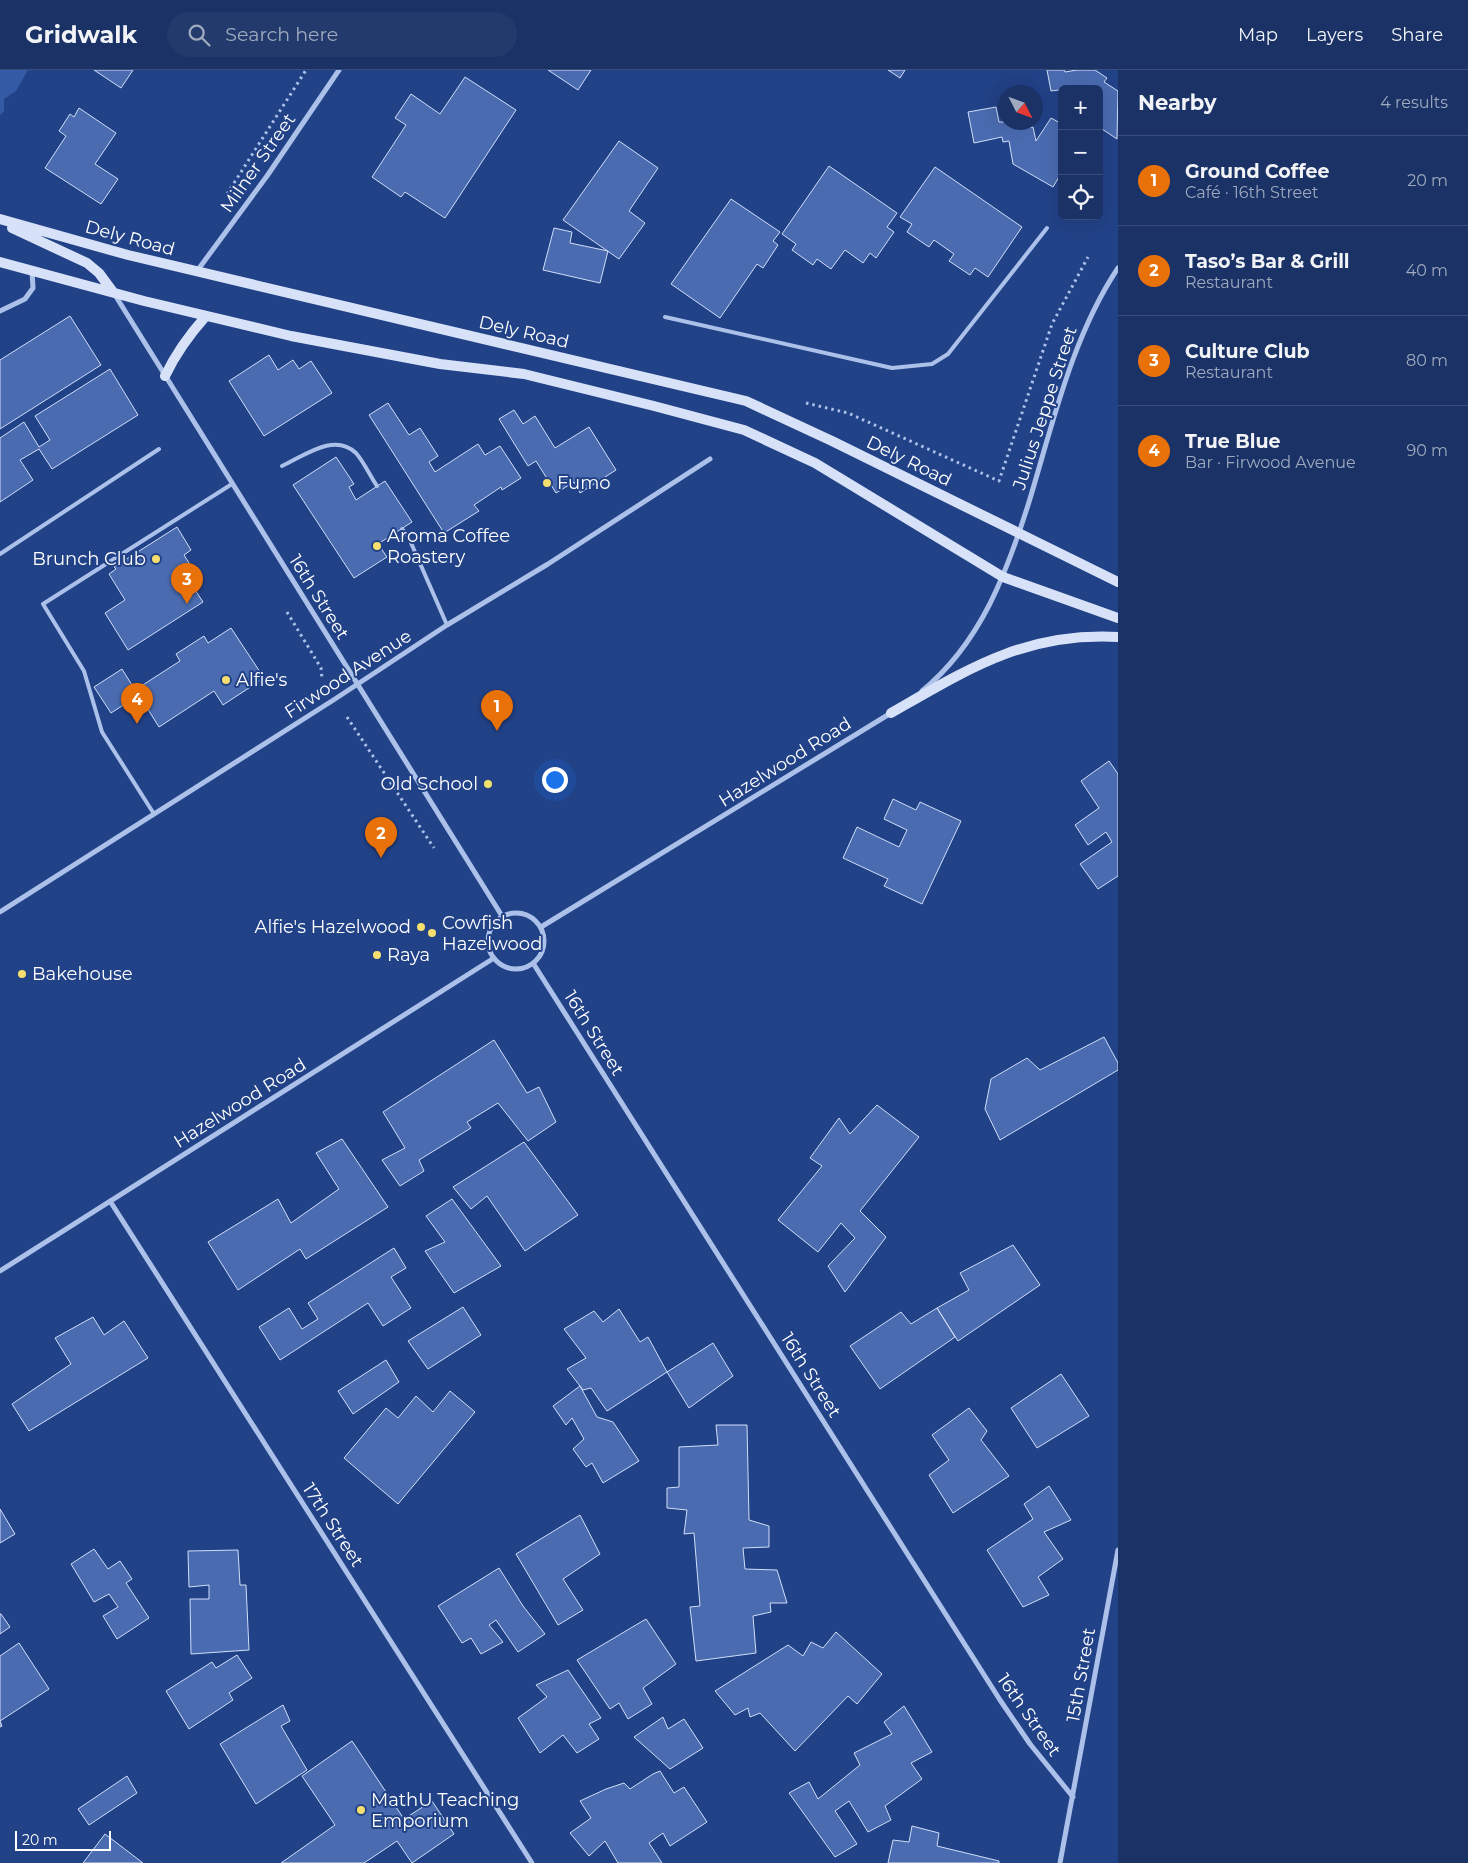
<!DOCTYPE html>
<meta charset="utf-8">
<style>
:root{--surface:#1a3266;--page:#233a6c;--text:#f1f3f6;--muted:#9faabf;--line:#384d7a;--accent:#ea580c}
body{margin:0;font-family:Montserrat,sans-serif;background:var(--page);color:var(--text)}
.controls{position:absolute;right:15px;top:15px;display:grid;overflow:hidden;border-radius:8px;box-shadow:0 5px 20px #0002}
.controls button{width:45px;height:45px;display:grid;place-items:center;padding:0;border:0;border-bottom:1px solid var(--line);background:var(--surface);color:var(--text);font:25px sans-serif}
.compass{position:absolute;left:998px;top:15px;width:45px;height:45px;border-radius:50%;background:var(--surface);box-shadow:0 5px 20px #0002;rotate:132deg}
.scale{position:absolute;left:15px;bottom:12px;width:96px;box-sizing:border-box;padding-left:5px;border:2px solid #fff;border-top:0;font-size:14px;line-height:18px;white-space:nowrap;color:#fff;-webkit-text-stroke:4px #224288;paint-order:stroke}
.you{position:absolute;left:554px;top:709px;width:18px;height:18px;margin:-12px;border:4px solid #fff;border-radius:50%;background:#1a73e8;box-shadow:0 0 0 8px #1a73e833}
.badge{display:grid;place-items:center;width:32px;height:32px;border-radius:50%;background:var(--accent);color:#fff;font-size:16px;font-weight:700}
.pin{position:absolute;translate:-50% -41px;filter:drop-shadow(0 1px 2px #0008)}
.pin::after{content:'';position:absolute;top:26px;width:18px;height:15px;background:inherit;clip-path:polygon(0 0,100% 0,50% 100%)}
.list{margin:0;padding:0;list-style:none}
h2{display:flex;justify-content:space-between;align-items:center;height:65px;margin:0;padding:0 20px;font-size:21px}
h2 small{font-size:16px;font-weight:400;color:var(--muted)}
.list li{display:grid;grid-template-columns:32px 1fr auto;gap:15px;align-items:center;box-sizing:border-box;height:90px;padding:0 20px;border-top:1px solid var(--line)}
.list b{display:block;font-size:19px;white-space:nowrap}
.list p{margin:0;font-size:16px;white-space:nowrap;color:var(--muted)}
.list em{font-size:16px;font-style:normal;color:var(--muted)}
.icon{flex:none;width:28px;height:28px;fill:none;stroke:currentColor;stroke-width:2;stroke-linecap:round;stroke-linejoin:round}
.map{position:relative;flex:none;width:1118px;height:1793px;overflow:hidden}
header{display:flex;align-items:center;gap:30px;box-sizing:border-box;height:70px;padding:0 25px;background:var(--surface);border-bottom:1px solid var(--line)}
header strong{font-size:24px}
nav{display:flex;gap:28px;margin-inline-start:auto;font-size:18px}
.search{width:350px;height:45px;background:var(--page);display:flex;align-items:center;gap:12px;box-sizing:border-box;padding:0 18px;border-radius:28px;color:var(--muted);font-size:19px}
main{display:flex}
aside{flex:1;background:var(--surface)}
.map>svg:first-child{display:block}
</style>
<header>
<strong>Gridwalk</strong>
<div class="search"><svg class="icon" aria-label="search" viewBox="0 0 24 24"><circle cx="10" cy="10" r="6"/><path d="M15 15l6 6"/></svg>Search here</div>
<nav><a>Map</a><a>Layers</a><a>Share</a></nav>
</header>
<main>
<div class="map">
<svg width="1118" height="1793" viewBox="0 0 1118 1793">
<rect width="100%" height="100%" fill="#224288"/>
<path fill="#355aa5" d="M 0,0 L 28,0 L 16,21 L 4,29 L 4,41 L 0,45 Z"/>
<path fill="#4a6bb0" stroke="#d1def7" d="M 94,0 L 133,0 L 121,18 Z
M 548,0 L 591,0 L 578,20 Z
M 888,0 L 905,0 L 900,8 Z
M 1047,0 L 1064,0 L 1065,2 L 1077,0 L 1095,0 L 1107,8 L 1104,12 L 1118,21 L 1117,69 L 1102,59 L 1099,64 L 1099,19 L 1062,19 L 1061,30 L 1059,20 L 1051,21 Z
M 465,7 L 516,40 L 445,148 L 405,122 L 401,127 L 372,107 L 406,55 L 395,48 L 411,24 L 440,44 Z
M 996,37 L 999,52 L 1024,52 L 1026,58 L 1033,57 L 1036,71 L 1051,48 L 1062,54 L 1062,109 L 1059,107 L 1053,117 L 1013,94 L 1009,71 L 1003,72 L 1002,67 L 974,73 L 968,42 Z
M 79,38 L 116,63 L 95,94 L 118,109 L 101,134 L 45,98 L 66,66 L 59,61 L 70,44 L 74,47 Z
M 619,71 L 658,98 L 629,141 L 645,153 L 619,189 L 563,150 Z
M 829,96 L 897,143 L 887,157 L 894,162 L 876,188 L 870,183 L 863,193 L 845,180 L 831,199 L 817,189 L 813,195 L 792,180 L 796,174 L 782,164 Z
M 935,97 L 1022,157 L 988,207 L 975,198 L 970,205 L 949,191 L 954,184 L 934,170 L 929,177 L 907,162 L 912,154 L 900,147 Z
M 731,129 L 780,162 L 773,171 L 778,175 L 763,198 L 757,194 L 720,248 L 671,214 Z
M 554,158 L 572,162 L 570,173 L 608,181 L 600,213 L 543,200 Z
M 70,246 L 101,295 L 0,359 L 0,290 Z
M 269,285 L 278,300 L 293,290 L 299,299 L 311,291 L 332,323 L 264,366 L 229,311 Z
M 110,299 L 138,345 L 52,399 L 39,379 L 20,390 L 33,410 L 0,432 L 0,368 L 24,352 L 39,377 L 50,370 L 35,346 Z
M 388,333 L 409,365 L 420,358 L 438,386 L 429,392 L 435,402 L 478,374 L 485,385 L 500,376 L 521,408 L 502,420 L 501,417 L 474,435 L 479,441 L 444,463 L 369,345 Z
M 514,340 L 523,354 L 535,346 L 555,378 L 589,357 L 616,400 L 580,423 L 574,412 L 556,423 L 536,391 L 528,396 L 499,349 Z
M 336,387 L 354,414 L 349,417 L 356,430 L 385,411 L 412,452 L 378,474 L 387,487 L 354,508 L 293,415 Z
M 177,457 L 191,480 L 184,485 L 194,501 L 186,506 L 203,532 L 128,580 L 105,543 L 125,530 L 109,504 L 116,499 L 114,497 Z
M 231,558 L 264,608 L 223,635 L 214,621 L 159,657 L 139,625 L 111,643 L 94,617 L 122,599 L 135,620 L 180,591 L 176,584 L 204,566 L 208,573 Z
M 1109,691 L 1118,704 L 1118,806 L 1098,819 L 1080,794 L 1112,772 L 1106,762 L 1088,775 L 1075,755 L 1099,738 L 1081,711 Z
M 893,729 L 916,740 L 920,732 L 961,751 L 922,834 L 884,816 L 888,809 L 843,788 L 857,757 L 899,777 L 907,760 L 884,749 Z
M 1104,967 L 1118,993 L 1118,1000 L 1000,1070 L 985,1039 L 991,1009 L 1027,988 L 1040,1000 Z
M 494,970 L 527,1023 L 539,1017 L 556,1052 L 528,1071 L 498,1033 L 467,1052 L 471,1058 L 419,1090 L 424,1101 L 400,1116 L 382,1090 L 405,1078 L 383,1042 Z
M 877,1035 L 919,1067 L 860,1141 L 886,1167 L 845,1222 L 828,1196 L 855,1168 L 841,1153 L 818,1182 L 778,1150 L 822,1096 L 810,1088 L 839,1048 L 850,1064 Z
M 342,1069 L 388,1137 L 306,1189 L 300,1179 L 238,1220 L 208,1172 L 278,1129 L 291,1153 L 339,1119 L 316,1083 Z
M 524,1072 L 578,1145 L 525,1181 L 487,1126 L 471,1139 L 453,1117 Z
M 452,1129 L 501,1196 L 454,1223 L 425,1181 L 445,1172 L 426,1146 Z
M 1013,1175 L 1040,1215 L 958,1271 L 937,1238 L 969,1220 L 960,1203 Z
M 394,1178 L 406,1198 L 391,1207 L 411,1238 L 383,1256 L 368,1233 L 280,1290 L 259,1257 L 289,1238 L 302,1259 L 318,1249 L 308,1233 Z
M 463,1237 L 481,1265 L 428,1299 L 408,1271 Z
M 937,1238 L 955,1267 L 880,1319 L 850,1276 L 901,1242 L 911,1254 Z
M 619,1239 L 640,1272 L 648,1267 L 667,1302 L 607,1341 L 591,1318 L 583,1320 L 567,1299 L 586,1288 L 564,1259 L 594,1241 L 603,1252 Z
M 93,1247 L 104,1265 L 124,1251 L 148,1288 L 29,1361 L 12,1334 L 71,1294 L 55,1268 Z
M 713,1273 L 733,1306 L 689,1338 L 667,1302 Z
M 386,1290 L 399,1312 L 353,1344 L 338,1321 Z
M 1061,1304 L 1089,1346 L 1037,1378 L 1011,1338 Z
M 580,1316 L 597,1347 L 613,1352 L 639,1391 L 603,1413 L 592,1393 L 586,1397 L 573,1379 L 584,1369 L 572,1348 L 566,1355 L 553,1336 Z
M 450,1321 L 475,1342 L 398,1434 L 344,1388 L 386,1338 L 398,1348 L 416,1326 L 433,1342 Z
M 969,1338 L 987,1361 L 981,1370 L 1009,1406 L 953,1443 L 929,1405 L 949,1390 L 932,1365 Z
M 716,1355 L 747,1355 L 749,1450 L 769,1456 L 769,1477 L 743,1478 L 745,1499 L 777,1500 L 787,1533 L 770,1533 L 771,1542 L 753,1546 L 756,1583 L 696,1591 L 690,1537 L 700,1536 L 694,1463 L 684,1464 L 687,1440 L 667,1438 L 667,1418 L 679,1417 L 679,1377 L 718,1375 Z
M 1049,1416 L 1071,1450 L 1044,1462 L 1063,1489 L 1038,1507 L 1049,1525 L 1023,1537 L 987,1480 L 1033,1449 L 1024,1434 Z
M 0,1439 L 15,1464 L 0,1473 Z
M 580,1445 L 600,1484 L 563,1509 L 583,1540 L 558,1555 L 516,1484 Z
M 94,1479 L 108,1499 L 120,1491 L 132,1509 L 126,1513 L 149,1548 L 117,1569 L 103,1546 L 118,1537 L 109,1524 L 94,1532 L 71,1494 Z
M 238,1480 L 240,1515 L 246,1515 L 249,1580 L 191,1584 L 190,1529 L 209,1529 L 209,1515 L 189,1517 L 188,1481 Z
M 499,1498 L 523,1536 L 545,1564 L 518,1582 L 496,1550 L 489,1555 L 503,1572 L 481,1584 L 471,1568 L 462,1573 L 438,1536 Z
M 0,1544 L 1,1544 L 10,1557 L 0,1564 Z
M 646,1549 L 676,1594 L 643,1618 L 652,1634 L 628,1649 L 619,1633 L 610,1639 L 577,1590 Z
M 836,1562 L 882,1604 L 857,1634 L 848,1626 L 795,1681 L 760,1643 L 750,1647 L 748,1638 L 735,1645 L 715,1621 L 788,1575 L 803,1586 L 811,1572 L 823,1578 Z
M 19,1573 L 49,1619 L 0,1651 L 2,1656 L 0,1657 L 0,1586 Z
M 237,1585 L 252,1608 L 229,1623 L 233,1630 L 189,1659 L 166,1621 L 212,1592 L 216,1598 Z
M 568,1600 L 601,1648 L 589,1654 L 599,1669 L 577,1683 L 563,1665 L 540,1683 L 518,1648 L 547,1627 L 536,1615 Z
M 283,1635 L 290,1651 L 281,1656 L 307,1700 L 256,1734 L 220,1674 Z
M 904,1636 L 932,1682 L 911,1693 L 922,1709 L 885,1736 L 891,1750 L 868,1762 L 849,1731 L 835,1741 L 857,1774 L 835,1787 L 789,1723 L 809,1712 L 818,1729 L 860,1695 L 854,1683 L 892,1664 L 884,1652 Z
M 663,1647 L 668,1659 L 684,1649 L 703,1678 L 670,1699 L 634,1667 Z
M 352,1671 L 404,1749 L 432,1731 L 454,1764 L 412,1793 L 397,1771 L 364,1793 L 281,1793 L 335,1755 L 302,1706 Z
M 660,1701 L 674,1723 L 684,1717 L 707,1752 L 670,1776 L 663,1763 L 649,1773 L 662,1793 L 618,1793 L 605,1771 L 589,1786 L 570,1763 L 591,1748 L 580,1731 L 606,1719 L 624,1713 L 630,1719 L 653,1704 Z
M 127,1706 L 137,1723 L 89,1755 L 78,1739 Z
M 912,1756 L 939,1763 L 937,1776 L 999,1791 L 999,1793 L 888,1793 L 893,1770 L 909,1772 Z
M 105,1764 L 143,1793 L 83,1793 Z"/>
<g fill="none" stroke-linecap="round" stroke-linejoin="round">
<path stroke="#acc1ea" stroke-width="3" stroke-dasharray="2.5 4" stroke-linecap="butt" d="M 227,124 L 306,0
M 806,333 L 848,343 L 999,411 L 1052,254 L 1088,187
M 287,542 L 321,598 L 322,609
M 347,647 L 434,778"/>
<path stroke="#acc1ea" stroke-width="4" d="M 665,247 L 892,298 L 932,294 L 948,284 L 1047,158
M 282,396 C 304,386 334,362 356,383 C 364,392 370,406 377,416
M 402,459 L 408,466 L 447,555
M 0,484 L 159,379
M 154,744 L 102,662 L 84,601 L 43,534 L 232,414"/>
<path stroke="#acc1ea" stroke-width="5" d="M 197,201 L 267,106 L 339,0
M 115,225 L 502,846
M 0,241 L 25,229 L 33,218 L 32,201
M 922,621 C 981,573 1007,502 1029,432 C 1053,353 1072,267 1118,198
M 0,842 L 335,629 L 447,555 L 548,494 L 710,389
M488 871a28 28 0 1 1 56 0a28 28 0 1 1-56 0Z
M 541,857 L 891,643
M 533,893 L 1000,1630 L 1030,1674 L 1073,1727
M 110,1131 L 532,1793
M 0,1201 L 494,888
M 1060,1793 L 1118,1480"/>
<path stroke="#d7e2f8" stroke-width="10" d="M 0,149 L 128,185 L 746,331 L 832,371 L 1118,512
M 12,158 L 87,193 L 99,203 L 113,222
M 0,192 L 144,231 L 291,266 L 440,294 L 524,304 L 654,336 L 744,360 L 815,393 L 1003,507 L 1118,548
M 165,306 C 176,283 189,265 206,246
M 891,643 C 968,599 1025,562 1118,567"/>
</g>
<g fill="#f6df6e" stroke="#224288" stroke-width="2">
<circle cx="547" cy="413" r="5"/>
<circle cx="377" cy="476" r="5"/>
<circle cx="156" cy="489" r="5"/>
<circle cx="226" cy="610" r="5"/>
<circle cx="488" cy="714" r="5"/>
<circle cx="421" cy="857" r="5"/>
<circle cx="432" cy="863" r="5"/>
<circle cx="377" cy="885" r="5"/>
<circle cx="22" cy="904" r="5"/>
<circle cx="361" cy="1740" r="5"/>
</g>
<g text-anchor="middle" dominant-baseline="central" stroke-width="4" stroke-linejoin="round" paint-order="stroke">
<g font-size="18" fill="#fff" stroke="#224288">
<text transform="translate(258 93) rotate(-55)">Milner Street</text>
<text transform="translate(130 168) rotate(15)">Dely Road</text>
<text transform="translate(524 262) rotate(13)">Dely Road</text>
<text transform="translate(1045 338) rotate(-72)">Julius Jeppe Street</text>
<text transform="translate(909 391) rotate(26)">Dely Road</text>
<text transform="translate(319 527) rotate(58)">16th Street</text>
<text transform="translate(348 604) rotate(-33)">Firwood Avenue</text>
<text transform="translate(785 692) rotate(-32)">Hazelwood Road</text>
<text transform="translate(594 963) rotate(58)">16th Street</text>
<text transform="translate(240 1033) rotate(-32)">Hazelwood Road</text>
<text transform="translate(811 1305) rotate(58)">16th Street</text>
<text transform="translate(333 1455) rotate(57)">17th Street</text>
<text transform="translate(1081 1605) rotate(-80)">15th Street</text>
<text transform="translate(1029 1645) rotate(55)">16th Street</text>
</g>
<g font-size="18" fill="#fff" stroke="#224288" text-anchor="start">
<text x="557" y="413">Fumo</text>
<text x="387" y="466">Aroma Coffee<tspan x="387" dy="21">Roastery</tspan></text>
<text x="146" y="489" text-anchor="end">Brunch Club</text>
<text x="236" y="610">Alfie's</text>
<text x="478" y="714" text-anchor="end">Old School</text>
<text x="442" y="853">Cowfish<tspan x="442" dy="21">Hazelwood</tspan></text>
<text x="411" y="857" text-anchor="end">Alfie's Hazelwood</text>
<text x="387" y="885">Raya</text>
<text x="32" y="904">Bakehouse</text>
<text x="371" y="1730">MathU Teaching<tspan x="371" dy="21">Emporium</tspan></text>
</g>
</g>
</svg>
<div class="controls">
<button>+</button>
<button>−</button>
<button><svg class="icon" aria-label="locate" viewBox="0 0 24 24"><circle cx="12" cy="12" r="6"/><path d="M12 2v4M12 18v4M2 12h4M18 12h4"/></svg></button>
</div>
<svg class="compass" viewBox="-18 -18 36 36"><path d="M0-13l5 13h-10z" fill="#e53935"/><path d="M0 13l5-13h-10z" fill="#9faabf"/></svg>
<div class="scale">20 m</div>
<div class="you"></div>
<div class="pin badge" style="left:497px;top:661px;background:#e8710a">1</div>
<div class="pin badge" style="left:381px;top:788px;background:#e8710a">2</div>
<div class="pin badge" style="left:187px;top:534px;background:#e8710a">3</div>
<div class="pin badge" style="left:137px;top:654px;background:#e8710a">4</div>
</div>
<aside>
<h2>Nearby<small>4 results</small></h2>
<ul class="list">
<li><span class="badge" style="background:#e8710a">1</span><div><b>Ground Coffee</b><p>Café · 16th Street</p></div><em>20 m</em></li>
<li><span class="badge" style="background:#e8710a">2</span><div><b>Taso’s Bar &amp; Grill</b><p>Restaurant</p></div><em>40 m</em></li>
<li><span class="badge" style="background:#e8710a">3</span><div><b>Culture Club</b><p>Restaurant</p></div><em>80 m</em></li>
<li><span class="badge" style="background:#e8710a">4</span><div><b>True Blue</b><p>Bar · Firwood Avenue</p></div><em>90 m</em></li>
</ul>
</aside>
</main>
